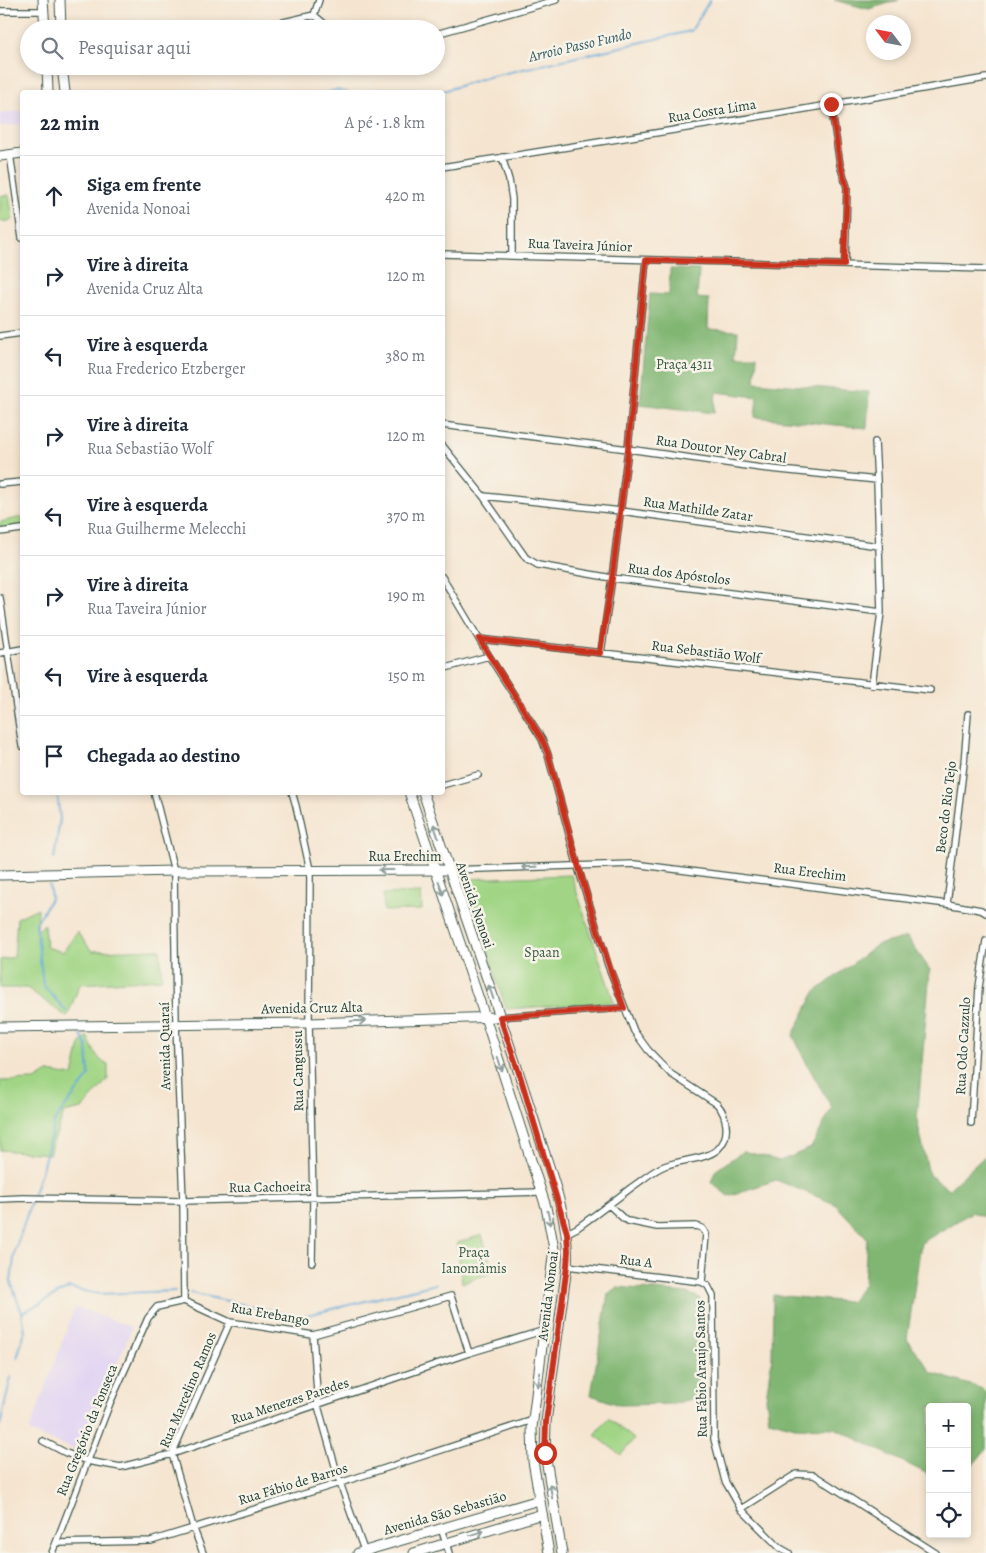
<!DOCTYPE html>
<html lang="pt">
<meta charset="utf-8">
<style>
:root{--surface:#fff;--page:#f2f2f3;--text:#1f2937;--muted:#747a83;--line:#e0e1e3}
body{margin:0;font-family:Alegreya,serif;background:var(--page);color:var(--text)}
.controls{position:absolute;right:15px;bottom:15px;display:grid;overflow:hidden;border-radius:5px;box-shadow:0 2px 8px #0003}
.controls button{width:45px;height:45px;display:grid;place-items:center;padding:0;border:0;border-bottom:1px solid var(--line);background:var(--surface);color:var(--text);font:25px sans-serif}
.compass{position:absolute;left:866px;top:15px;width:45px;height:45px;border-radius:50%;background:var(--surface);box-shadow:0 2px 8px #0003;rotate:302deg}
.stop{position:absolute;width:15px;height:15px;margin:-11px;border:4px solid #c8321e;border-radius:50%;background:#fff}
.stop.end{background:#c8321e;border-color:#fff;box-shadow:0 1px 5px #0008}
.list{margin:0;padding:0;list-style:none}
h2{display:flex;justify-content:space-between;align-items:center;height:65px;margin:0;padding:0 20px;font-size:21px}
h2 small{font-size:16px;font-weight:400;color:var(--muted)}
.list li{display:grid;grid-template-columns:32px 1fr auto;gap:15px;align-items:center;box-sizing:border-box;height:80px;padding:0 20px;border-top:1px solid var(--line)}
.list b{display:block;font-size:19px;white-space:nowrap}
.list p{margin:0;font-size:16px;white-space:nowrap;color:var(--muted)}
.list em{font-size:16px;font-style:normal;color:var(--muted)}
.icon{flex:none;width:28px;height:28px;fill:none;stroke:currentColor;stroke-width:2;stroke-linecap:round;stroke-linejoin:round}
.map{position:relative;flex:none;width:986px;height:1553px;overflow:hidden}
.search{position:absolute;background:var(--surface);box-shadow:0 2px 8px #0003;left:20px;top:20px;width:425px;height:55px;display:flex;align-items:center;gap:12px;box-sizing:border-box;padding:0 18px;border-radius:28px;color:var(--muted);font-size:19px}
.panel{position:absolute;background:var(--surface);box-shadow:0 2px 8px #0003;left:20px;top:90px;width:425px;height:705px;border-radius:5px}
.map>svg:first-child{display:block}
</style>
<div class="map">
<svg width="986" height="1553" viewBox="0 0 986 1553">
<rect width="100%" height="100%" fill="#f7f3e8"/>
<filter id="ink" filterUnits="userSpaceOnUse"><feTurbulence type="fractalNoise" baseFrequency=".02" numOctaves="2"/><feDisplacementMap in="SourceGraphic" scale="10" xChannelSelector="R" yChannelSelector="G"/><feConvolveMatrix kernelMatrix="1 2 1 2 8 2 1 2 1" color-interpolation-filters="sRGB"/></filter>
<filter id="wash" filterUnits="userSpaceOnUse"><feTurbulence type="fractalNoise" baseFrequency=".0096" numOctaves="4" result="noise"/><feDisplacementMap in="SourceGraphic" scale="20" xChannelSelector="R" yChannelSelector="G"/><feGaussianBlur stdDeviation="1.12" result="paint"/><feColorMatrix in="noise" values="0 0 0 0 0 0 0 0 0 0 0 0 0 0 0 0 0 1.4 0 .05"/><feComposite in="paint" operator="in"/></filter>
<g filter="url(#wash)">
<rect width="100%" height="100%" fill="#f5e5d0"/>
<path fill="#e1d4f3" d="M 22,111 L 22,125 L 0,126 L 0,113 Z
M 75,1307 L 132,1327 L 82,1452 L 29,1432 Z"/>
<path fill="#a1d585" stroke="#60895c" d="M 9,195 L 13,220 L 0,222 L 0,196 Z
M 22,517 L 22,527 L 0,531 L 0,522 Z
M 571,875 L 614,1002 L 506,1009 L 464,879 Z
M 421,893 L 422,910 L 384,911 L 383,894 Z
M 38,908 L 37,931 L 44,924 L 46,947 L 63,952 L 77,932 L 92,951 L 160,949 L 162,979 L 80,984 L 67,1017 L 27,988 L 0,988 L 0,960 L 14,957 L 17,918 Z
M 87,1036 C 93,1047 96,1060 108,1065 L 108,1079 L 82,1109 L 64,1113 L 49,1154 L 0,1150 L 0,1081 L 35,1080 L 48,1072 L 73,1076 L 80,1044 Z
M 482,1235 L 493,1272 L 462,1283 L 457,1243 Z
M 608,1418 L 634,1439 L 621,1455 L 595,1435 Z"/>
<path fill="#80b672" stroke="#507a53" d="M 834,0 L 899,0 L 869,9 Z
M 670,269 L 699,270 L 697,298 L 709,299 L 708,329 L 738,331 L 736,356 L 757,356 L 755,382 L 869,392 L 867,428 L 755,417 L 757,397 L 716,392 L 714,413 L 640,404 L 650,294 L 669,295 Z
M 907,937 L 930,970 L 917,1120 L 929,1175 L 949,1189 L 986,1155 L 986,1218 L 972,1212 L 921,1243 L 907,1339 L 932,1373 L 983,1389 L 986,1394 L 986,1449 L 967,1472 L 967,1407 L 930,1407 L 930,1475 L 835,1428 L 795,1427 L 769,1420 L 766,1398 L 772,1356 L 773,1295 L 850,1302 L 864,1284 L 867,1238 L 835,1204 L 776,1180 L 728,1196 L 711,1182 L 715,1171 L 743,1151 L 780,1161 L 811,1148 L 832,1108 L 808,1066 L 793,1035 L 815,992 L 877,945 Z
M 617,1287 L 688,1293 L 699,1298 L 704,1308 L 702,1396 L 672,1404 L 619,1405 L 591,1395 L 608,1294 Z"/>
<g fill="none" stroke-linecap="round" stroke-linejoin="round">
<path stroke="#62a7d7" stroke-width="2" d="M 329,92 L 336,90 L 347,92
M 440,92 L 484,78 L 691,31 L 710,0
M 54,859 L 60,819 L 57,792
M 49,885 L 51,898 L 36,924 L 43,985 L 66,1011
M 191,1293 L 299,1317 L 436,1284
M 22,1313 L 69,1288 L 99,1294 L 175,1291
M 17,1358 L 25,1331 L 22,1313 L 11,1282 L 15,1251 L 42,1169 L 55,1120 L 89,1076 L 87,1046 L 80,1034
M 0,1426 L 11,1377"/>
</g>
</g>
<g filter="url(#ink)">
<g fill="none" stroke-linecap="round" stroke-linejoin="round">
<g stroke="#3f564b" stroke-width="8">
<path id="street" d="M 0,11 L 44,11
M 314,15 L 319,0
M 254,29 L 314,15 L 331,29
M 436,34 L 556,0
M 831,104 L 840,165 L 847,187 L 845,265
M 10,154 L 22,238
M 502,157 L 509,180 L 512,199 L 512,255
M 442,167 L 793,111 L 986,78
M 442,254 L 986,269
M 0,336 L 22,333
M 442,425 L 628,449 L 761,468 L 877,480
M 442,445 L 483,496 L 526,558 L 538,565 L 612,578 L 881,612
M 0,484 L 22,482
M 483,496 L 621,511 L 879,546
M 0,532 L 22,529
M 442,577 L 489,656 L 542,739 L 548,755 L 577,864 L 608,965 L 634,1031 L 648,1050 L 671,1074 L 717,1104 C 727,1115 731,1137 718,1149 C 705,1161 677,1159 660,1168 C 650,1173 641,1181 632,1187 C 614,1201 595,1215 577,1228 L 567,1233
M 0,598 L 22,746
M 479,639 L 930,690
M 0,653 L 22,649
M 601,653 L 612,578 L 628,449 L 646,260
M 442,669 L 489,656
M 872,685 L 881,612 L 877,480 L 875,442
M 442,785 L 478,775
M 154,792 L 174,871 L 176,1024 L 183,1201 L 184,1301
M 292,792 L 296,806 L 310,870 L 309,1023 L 313,1199 L 312,1262
M 449,870 L 634,864 L 947,904 L 981,910 L 986,913
M 947,904 L 964,763 L 968,714
M 499,1017 L 624,1008
M 971,1123 L 979,987 L 986,941
M 0,1199 L 23,1198 L 183,1201 L 541,1192
M 609,1205 L 624,1219
M 628,1221 L 657,1227 L 696,1226 L 702,1228 L 706,1234 L 702,1282
M 567,1266 L 702,1282 L 708,1286 L 713,1296 L 714,1439 L 725,1481 L 741,1509 L 780,1548 L 789,1553
M 313,1335 L 318,1406 L 340,1483 L 365,1553
M 43,1441 L 66,1453 L 87,1461 L 121,1467 L 172,1454 L 469,1353 L 545,1330
M 741,1509 L 796,1474 L 814,1475 L 936,1553
M 441,1528 L 449,1553
M 56,1543 L 151,1541 L 340,1483 L 533,1420
M 52,1553 L 110,1403 L 148,1318 L 157,1307 L 184,1301 L 230,1322 L 313,1335 L 451,1296 L 469,1353
M 203,1553 L 193,1527 L 172,1454 L 230,1322"/>
</g>
<g stroke="#3f564b" stroke-width="11">
<path id="secondary" d="M 0,156 L 22,153
M 0,875 L 174,871 L 449,870
M 0,1027 L 309,1023 L 499,1017
M 358,1553 L 539,1500
M 414,1553 L 542,1514"/>
</g>
<g stroke="#3f564b" stroke-width="11">
<path id="primary" d="M 43,0 L 45,29
M 60,0 L 61,29
M 47,66 L 48,92
M 62,66 L 65,92
M 409,792 L 485,1017 L 546,1207 L 554,1249 L 532,1428 L 533,1461 L 549,1553
M 423,792 C 460,903 500,1012 535,1123 C 548,1166 571,1220 567,1266 L 546,1422 L 545,1453 L 562,1553"/>
</g>
<use href="#street" stroke="#fff" stroke-width="5.5"/>
<use href="#secondary" stroke="#fff" stroke-width="9"/>
<use href="#primary" stroke="#fff" stroke-width="9"/>
</g>
<defs><path id="oneway-shaft" d="M-6 0H5M1.5-3L5.5 0L1.5 3" fill="none" stroke-width="1.6" stroke-linecap="round" stroke-linejoin="round" transform="scale(1.25)"/></defs>
<g stroke="#8f9e9a">
<use href="#oneway-shaft" transform="translate(436 831) rotate(-109)"/>
<use href="#oneway-shaft" transform="translate(529 867) rotate(178)"/>
<use href="#oneway-shaft" transform="translate(386 870) rotate(-180)"/>
<use href="#oneway-shaft" transform="translate(441 888) rotate(71)"/>
<use href="#oneway-shaft" transform="translate(491 992) rotate(-109)"/>
<use href="#oneway-shaft" transform="translate(358 1021) rotate(-2)"/>
<use href="#oneway-shaft" transform="translate(500 1064) rotate(72)"/>
<use href="#oneway-shaft" transform="translate(549 1218) rotate(78)"/>
<use href="#oneway-shaft" transform="translate(539 1380) rotate(98)"/>
<use href="#oneway-shaft" transform="translate(551 1491) rotate(-99)"/>
<use href="#oneway-shaft" transform="translate(477 1533) rotate(-17)"/>
</g>
</g>
<g fill="none" stroke-linecap="round" stroke-linejoin="round" filter="url(#ink)">
<path stroke="#c8321e" stroke-width="6" d="M 545,1453 L 546,1422 L 567,1266 L 568,1251 L 567,1233 L 521,1079 L 500,1017 L 624,1008 C 593,925 571,840 548,754 L 542,739 L 479,639 L 600,653 L 612,578 L 628,449 L 646,260 L 844,265 L 847,187 L 840,164 L 831,104"/>
</g>
<g text-anchor="middle" dominant-baseline="central" stroke-width="5" stroke-linejoin="round" paint-order="stroke">
<g font-size="14" fill="#1f3d34" stroke="#f7f3e8">
<text transform="translate(712 111) rotate(-9)">Rua Costa Lima</text>
<text transform="translate(580 245) rotate(2)">Rua Taveira Júnior</text>
<text transform="translate(721 449) rotate(8)">Rua Doutor Ney Cabral</text>
<text transform="translate(698 509) rotate(8)">Rua Mathilde Zatar</text>
<text transform="translate(679 574) rotate(7)">Rua dos Apóstolos</text>
<text transform="translate(706 652) rotate(7)">Rua Sebastião Wolf</text>
<text transform="translate(946 807) rotate(-83)">Beco do Rio Tejo</text>
<text x="405" y="856">Rua Erechim</text>
<text transform="translate(810 872) rotate(7)">Rua Erechim</text>
<text transform="translate(475 905) rotate(71)">Avenida Nonoai</text>
<text transform="translate(312 1008) rotate(-1)">Avenida Cruz Alta</text>
<text transform="translate(165 1046) rotate(-91)">Avenida Quaraí</text>
<text transform="translate(963 1046) rotate(-87)">Rua Odo Cazzulo</text>
<text transform="translate(298 1071) rotate(-91)">Rua Cangussu</text>
<text transform="translate(270 1187) rotate(-1)">Rua Cachoeira</text>
<text transform="translate(636 1261) rotate(7)">Rua A</text>
<text transform="translate(548 1296) rotate(-83)">Avenida Nonoai</text>
<text transform="translate(270 1314) rotate(10)">Rua Erebango</text>
<text transform="translate(701 1369) rotate(-91)">Rua Fábio Araujo Santos</text>
<text transform="translate(188 1390) rotate(-67)">Rua Marcelino Ramos</text>
<text transform="translate(290 1401) rotate(-18)">Rua Menezes Paredes</text>
<text transform="translate(87 1430) rotate(-68)">Rua Gregório da Fonseca</text>
<text transform="translate(293 1484) rotate(-17)">Rua Fábio de Barros</text>
<text transform="translate(445 1513) rotate(-16)">Avenida São Sebastião</text>
</g>
<g font-size="14" fill="#395b44" stroke="#f7f3e8">
<text x="684" y="364">Praça 4311</text>
<text x="542" y="952">Spaan</text>
<text x="474" y="1252">Praça<tspan x="474" dy="16">Ianomâmis</tspan></text>
</g>
<g font-size="15" font-style="italic" fill="#335d65" stroke="#f7f3e8">
<text transform="translate(580 45) rotate(-13)">Arroio Passo Fundo</text>
</g>
</g>
</svg>
<div class="controls">
<button>+</button>
<button>−</button>
<button><svg class="icon" aria-label="locate" viewBox="0 0 24 24"><circle cx="12" cy="12" r="6"/><path d="M12 2v4M12 18v4M2 12h4M18 12h4"/></svg></button>
</div>
<svg class="compass" viewBox="-18 -18 36 36"><path d="M0-13l5 13h-10z" fill="#e53935"/><path d="M0 13l5-13h-10z" fill="#747a83"/></svg>
<div class="stop" style="left:545px;top:1453px"></div>
<div class="stop end" style="left:831px;top:104px"></div>
<div class="search"><svg class="icon" aria-label="search" viewBox="0 0 24 24"><circle cx="10" cy="10" r="6"/><path d="M15 15l6 6"/></svg>Pesquisar aqui</div>
<section class="panel">
<h2>22 min<small>A pé · 1.8 km</small></h2>
<ul class="list">
<li><svg class="icon" aria-label="ahead" viewBox="0 0 24 24"><path d="M12 20V5M6 11l6-6 6 6"/></svg><div><b>Siga em frente</b><p>Avenida Nonoai</p></div><em>420 m</em></li>
<li><svg class="icon" aria-label="right" viewBox="0 0 24 24"><path d="M7 20v-9h11M14 6l5 5-5 5"/></svg><div><b>Vire à direita</b><p>Avenida Cruz Alta</p></div><em>120 m</em></li>
<li><svg class="icon" aria-label="left" viewBox="0 0 24 24"><path d="M17 20v-9H6M10 6l-5 5 5 5"/></svg><div><b>Vire à esquerda</b><p>Rua Frederico Etzberger</p></div><em>380 m</em></li>
<li><svg class="icon" aria-label="right" viewBox="0 0 24 24"><path d="M7 20v-9h11M14 6l5 5-5 5"/></svg><div><b>Vire à direita</b><p>Rua Sebastião Wolf</p></div><em>120 m</em></li>
<li><svg class="icon" aria-label="left" viewBox="0 0 24 24"><path d="M17 20v-9H6M10 6l-5 5 5 5"/></svg><div><b>Vire à esquerda</b><p>Rua Guilherme Melecchi</p></div><em>370 m</em></li>
<li><svg class="icon" aria-label="right" viewBox="0 0 24 24"><path d="M7 20v-9h11M14 6l5 5-5 5"/></svg><div><b>Vire à direita</b><p>Rua Taveira Júnior</p></div><em>190 m</em></li>
<li><svg class="icon" aria-label="left" viewBox="0 0 24 24"><path d="M17 20v-9H6M10 6l-5 5 5 5"/></svg><div><b>Vire à esquerda</b></div><em>150 m</em></li>
<li><svg class="icon" aria-label="arrive" viewBox="0 0 24 24"><path d="M6 21V4h12l-3 4 3 4H6"/></svg><div><b>Chegada ao destino</b></div></li>
</ul>
</section>
</div>
